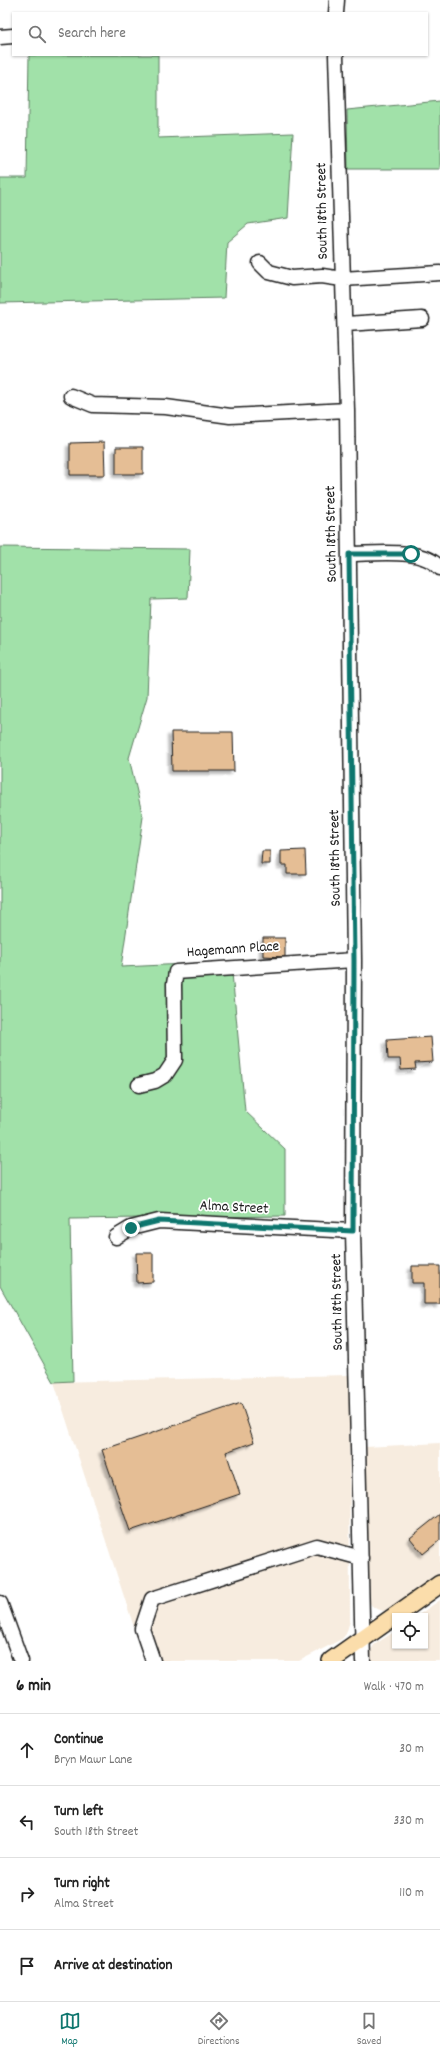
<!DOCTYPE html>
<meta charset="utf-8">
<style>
:root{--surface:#fff;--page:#f2f2f2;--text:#222;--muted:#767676;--line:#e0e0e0;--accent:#0f766e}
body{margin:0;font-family:Dekko,sans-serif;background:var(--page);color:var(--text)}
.controls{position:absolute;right:12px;bottom:12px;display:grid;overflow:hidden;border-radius:0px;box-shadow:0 1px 3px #0004}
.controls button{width:36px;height:36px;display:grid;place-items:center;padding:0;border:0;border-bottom:1px solid var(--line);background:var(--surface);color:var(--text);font:20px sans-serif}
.stop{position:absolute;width:12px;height:12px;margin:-9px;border:3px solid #0f766e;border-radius:50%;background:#fff}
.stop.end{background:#0f766e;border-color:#fff;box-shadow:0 1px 4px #0008}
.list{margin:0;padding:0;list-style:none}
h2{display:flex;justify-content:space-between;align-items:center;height:52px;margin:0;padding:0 16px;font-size:17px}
h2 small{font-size:13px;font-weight:400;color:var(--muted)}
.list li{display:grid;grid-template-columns:26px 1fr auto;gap:12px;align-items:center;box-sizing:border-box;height:72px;padding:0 16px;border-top:1px solid var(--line)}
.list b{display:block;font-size:15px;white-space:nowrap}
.list p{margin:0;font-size:13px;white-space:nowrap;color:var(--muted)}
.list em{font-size:13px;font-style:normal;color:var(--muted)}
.icon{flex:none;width:22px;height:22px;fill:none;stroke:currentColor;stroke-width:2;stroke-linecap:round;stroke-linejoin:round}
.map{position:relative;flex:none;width:440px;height:1661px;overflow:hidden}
.search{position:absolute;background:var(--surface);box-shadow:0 1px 3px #0004;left:12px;right:12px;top:12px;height:44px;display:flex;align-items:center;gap:10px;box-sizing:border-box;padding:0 14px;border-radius:0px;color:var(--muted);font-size:15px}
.sheet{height:340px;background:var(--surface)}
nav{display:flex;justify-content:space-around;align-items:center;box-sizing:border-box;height:56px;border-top:1px solid var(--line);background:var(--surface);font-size:11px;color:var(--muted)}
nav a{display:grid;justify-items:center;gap:2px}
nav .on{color:var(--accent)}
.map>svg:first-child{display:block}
</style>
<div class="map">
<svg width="440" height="1661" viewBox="0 0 440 1661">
<defs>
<filter id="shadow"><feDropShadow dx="-3.5" dy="3.5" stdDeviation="1" flood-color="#0004"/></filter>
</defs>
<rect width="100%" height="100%" fill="#fff"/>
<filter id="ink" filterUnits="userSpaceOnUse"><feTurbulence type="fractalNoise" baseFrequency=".025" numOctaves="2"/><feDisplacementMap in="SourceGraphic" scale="8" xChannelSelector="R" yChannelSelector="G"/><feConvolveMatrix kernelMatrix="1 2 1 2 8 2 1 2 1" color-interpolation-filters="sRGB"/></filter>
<g filter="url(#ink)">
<path fill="#f7ecdf" d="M 349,1375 L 350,1621 L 346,1634 L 342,1639 L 299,1661 L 145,1661 L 54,1382 Z
M 440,1443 L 440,1573 L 389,1609 L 383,1611 L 375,1608 L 371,1605 L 367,1597 L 365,1447 Z
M 440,1600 L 440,1661 L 367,1661 L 368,1655 L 374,1645 L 395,1631 L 395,1646 L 425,1646 L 425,1616 L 417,1616 Z"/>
<path fill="#a1e1a9" stroke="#5e7e62" d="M 29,55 L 158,55 L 158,138 L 293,133 L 288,218 L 248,224 L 227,242 L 224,298 L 0,303 L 0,178 L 27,178 Z
M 440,101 L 440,169 L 348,169 L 347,110 Z
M 0,547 L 190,549 L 188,598 L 151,599 L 147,697 L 129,758 L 143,817 L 121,967 L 229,962 L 232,973 L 245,1111 L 285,1149 L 285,1216 L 70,1219 L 73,1381 L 54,1382 L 0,1286 Z"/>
<path fill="#e5be95" stroke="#1c1c1c" filter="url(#shadow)" d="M 104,442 L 105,475 L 70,475 L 70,443 Z
M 116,447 L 143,447 L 143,474 L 116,474 Z
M 171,732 L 233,732 L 234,771 L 172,771 Z
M 305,850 L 306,874 L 287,874 L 287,865 L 281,865 L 281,851 Z
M 262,851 L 270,851 L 270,864 L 261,864 Z
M 263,938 L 285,938 L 285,957 L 263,956 Z
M 431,1037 L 433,1062 L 415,1063 L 416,1069 L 401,1070 L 400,1059 L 388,1059 L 387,1040 Z
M 136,1253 L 153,1253 L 153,1282 L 137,1283 Z
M 412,1266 L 440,1266 L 440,1304 L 424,1304 L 424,1283 L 412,1283 Z
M 241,1403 L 254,1442 L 226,1452 L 240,1494 L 130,1531 L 102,1450 Z
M 440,1514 L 440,1540 L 423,1554 L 410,1538 Z"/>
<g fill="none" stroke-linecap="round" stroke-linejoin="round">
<g stroke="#1c1c1c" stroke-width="17">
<path id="minor" d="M 336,13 L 337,0
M 0,37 L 13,36
M 336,55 L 347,410 L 354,960 L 353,1231 L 363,1661
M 260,263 L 269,272 L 292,278 L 322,276 L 342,279 L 440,273
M 346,324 L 422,319
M 71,396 L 93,405 L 166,407 L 230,416 L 347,410
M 349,554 C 375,554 422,547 440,568
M 139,1085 L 155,1081 L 165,1075 L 175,1060 L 174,984 L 176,972 L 354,960
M 116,1237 L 131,1228 L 159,1221 L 353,1231
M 0,1603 L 21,1661
M 153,1661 L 142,1629 L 152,1599 L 317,1546 L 361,1558"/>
</g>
<g stroke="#1c1c1c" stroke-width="20">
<path id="major" d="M 331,1661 L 440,1584"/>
</g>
<use href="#minor" stroke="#fff" stroke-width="14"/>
<use href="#major" stroke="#fbddab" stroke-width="17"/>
</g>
</g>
<g fill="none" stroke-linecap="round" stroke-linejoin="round" filter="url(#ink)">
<path stroke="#0f766e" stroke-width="5" d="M 131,1228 L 159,1221 L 353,1231 L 354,960 L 349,554 L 411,554"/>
</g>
<g text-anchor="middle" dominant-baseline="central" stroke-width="3.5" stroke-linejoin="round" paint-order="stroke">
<g font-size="15" fill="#1c1c1c" stroke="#fff">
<text transform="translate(323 211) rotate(-91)">South 18th Street</text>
<text transform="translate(332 534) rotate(-91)">South 18th Street</text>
<text transform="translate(336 858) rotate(-91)">South 18th Street</text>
<text transform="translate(233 950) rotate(-4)">Hagemann Place</text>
<text transform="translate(234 1208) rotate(3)">Alma Street</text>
<text transform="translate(338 1302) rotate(-91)">South 18th Street</text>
</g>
</g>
</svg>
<div class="controls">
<button><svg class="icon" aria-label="locate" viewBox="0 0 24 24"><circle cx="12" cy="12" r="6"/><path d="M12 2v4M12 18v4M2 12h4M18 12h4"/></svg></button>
</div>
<div class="stop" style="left:411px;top:554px"></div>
<div class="stop end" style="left:131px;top:1228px"></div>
<div class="search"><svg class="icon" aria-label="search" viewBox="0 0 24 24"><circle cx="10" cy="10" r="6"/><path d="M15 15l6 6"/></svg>Search here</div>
</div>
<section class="sheet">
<h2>6 min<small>Walk · 470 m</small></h2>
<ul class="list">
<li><svg class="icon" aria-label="ahead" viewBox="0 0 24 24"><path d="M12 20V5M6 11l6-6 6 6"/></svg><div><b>Continue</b><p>Bryn Mawr Lane</p></div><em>30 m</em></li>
<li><svg class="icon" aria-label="left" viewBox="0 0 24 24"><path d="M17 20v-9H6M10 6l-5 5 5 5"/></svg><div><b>Turn left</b><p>South 18th Street</p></div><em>330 m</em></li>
<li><svg class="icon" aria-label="right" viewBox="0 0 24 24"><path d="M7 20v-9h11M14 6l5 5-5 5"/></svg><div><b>Turn right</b><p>Alma Street</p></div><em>110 m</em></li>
<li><svg class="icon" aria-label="arrive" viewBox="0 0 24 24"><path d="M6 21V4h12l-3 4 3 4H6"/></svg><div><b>Arrive at destination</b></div></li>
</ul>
</section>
<nav>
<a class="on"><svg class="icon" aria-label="map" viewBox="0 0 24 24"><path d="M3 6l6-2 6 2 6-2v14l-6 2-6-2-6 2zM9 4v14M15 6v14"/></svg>Map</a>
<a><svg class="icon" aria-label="directions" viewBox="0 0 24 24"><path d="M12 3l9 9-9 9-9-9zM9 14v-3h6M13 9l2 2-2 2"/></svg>Directions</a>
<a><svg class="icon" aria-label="saved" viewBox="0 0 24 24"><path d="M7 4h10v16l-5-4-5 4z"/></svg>Saved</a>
</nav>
